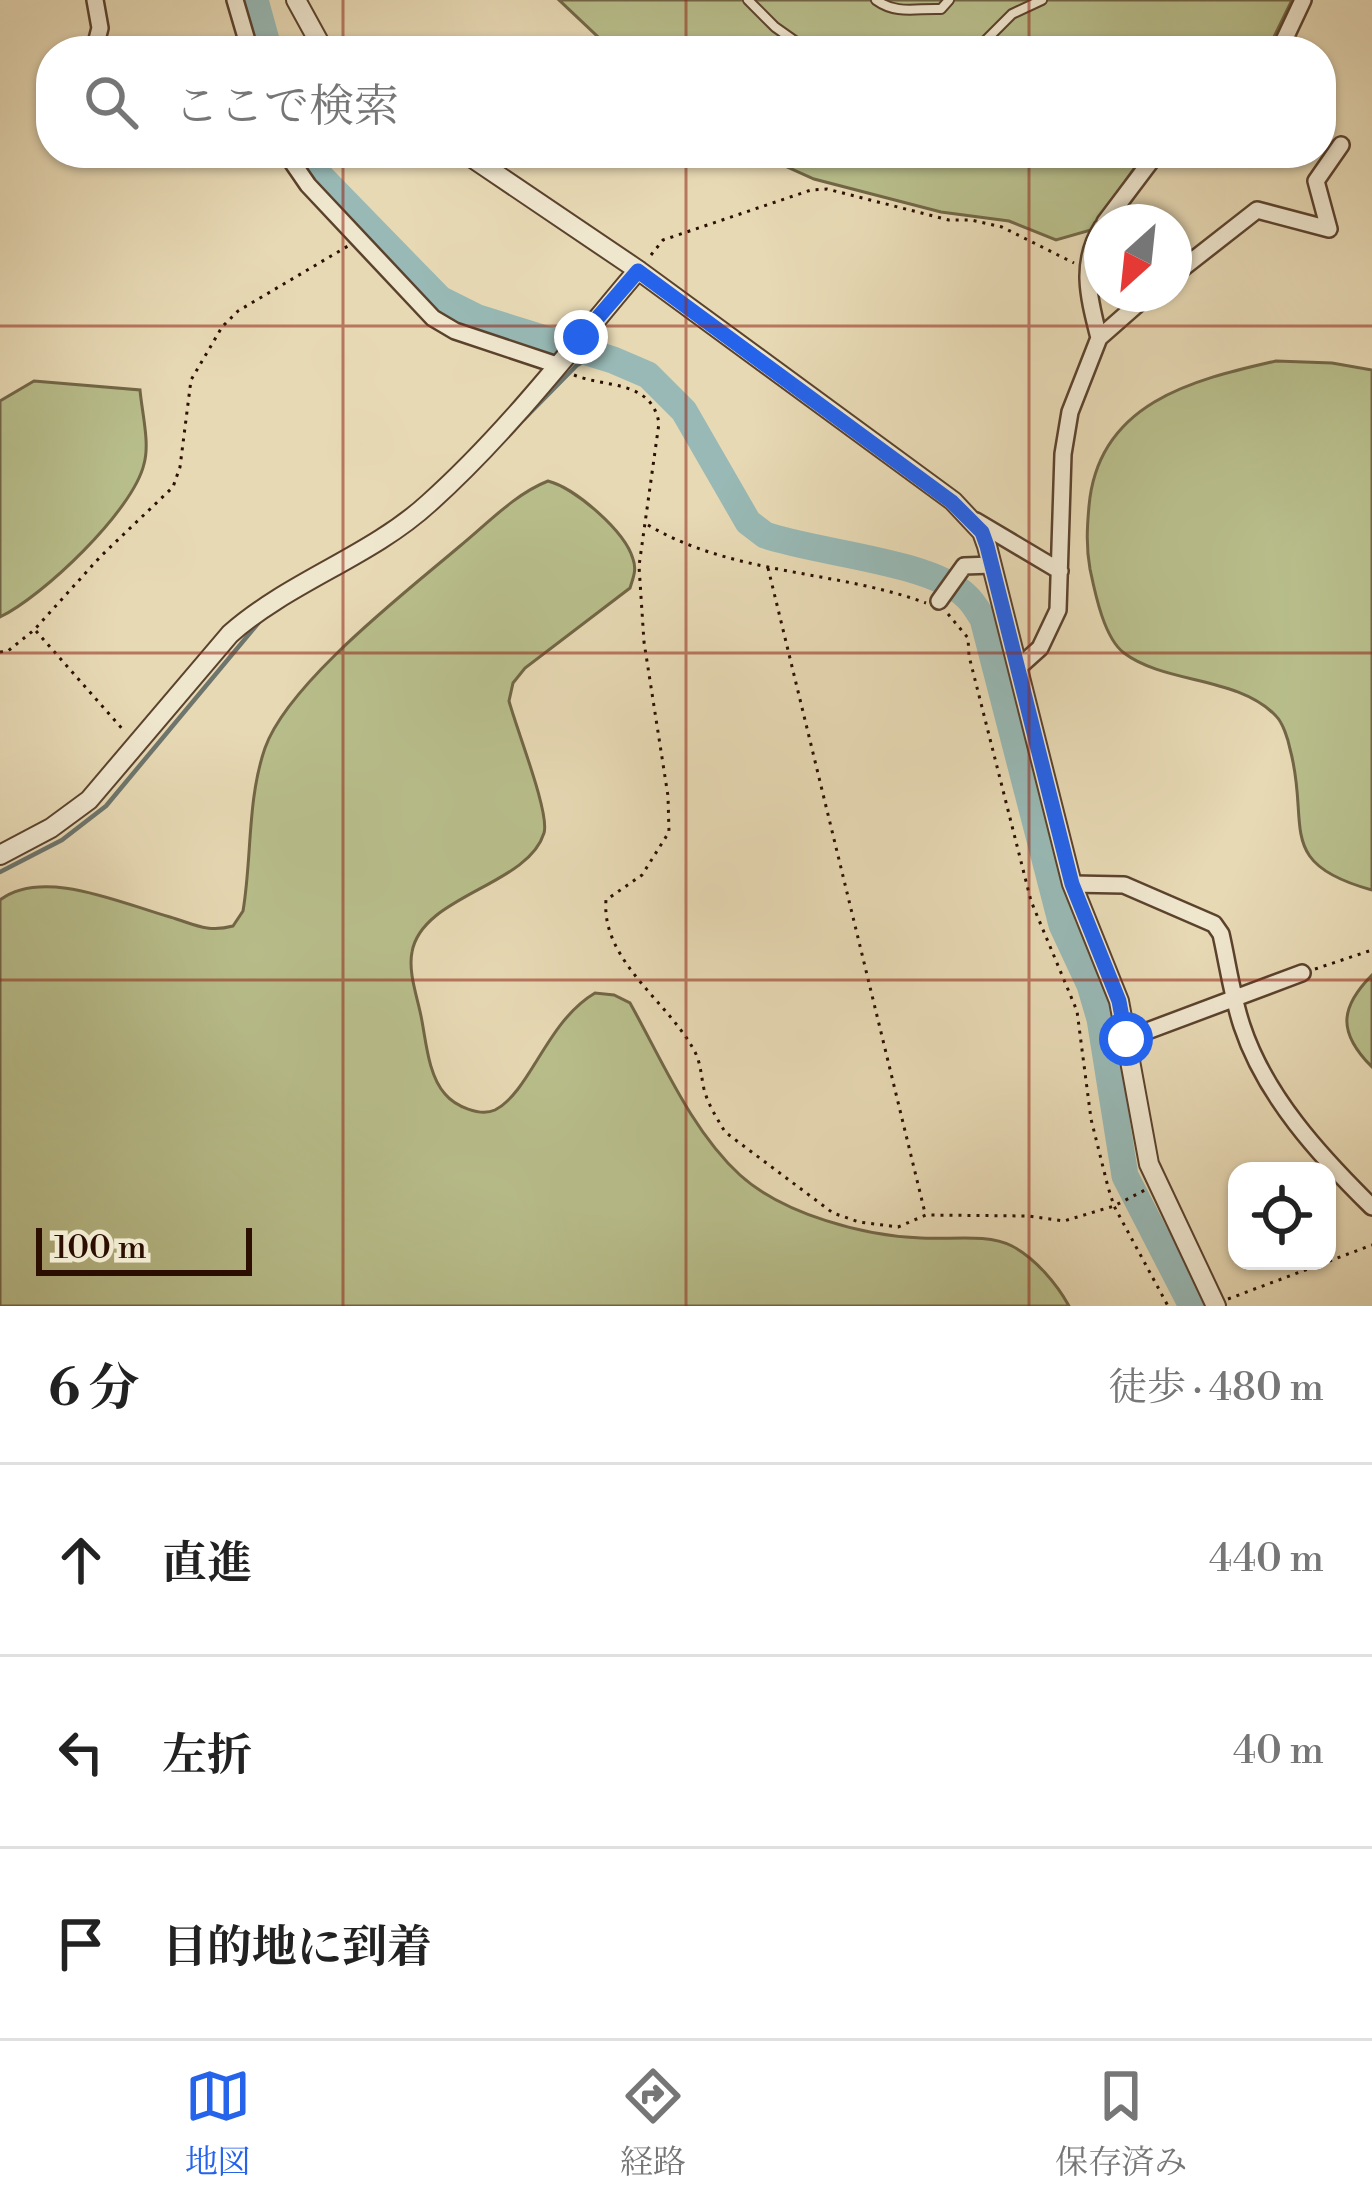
<!DOCTYPE html>
<html lang="ja">
<meta charset="utf-8">
<style>
:root{--surface:#fff;--page:#f2f2f2;--text:#222;--muted:#767676;--line:#e0e0e0;--accent:#2563eb}
body{margin:0;font-family:"Libre Bodoni","Noto Serif JP",serif;background:var(--page);color:var(--text)}
.controls{position:absolute;right:36px;bottom:36px;display:grid;overflow:hidden;border-radius:24px;box-shadow:0 3px 9px #0004}
.controls button{width:108px;height:108px;display:grid;place-items:center;padding:0;border:0;border-bottom:3px solid var(--line);background:var(--surface);color:var(--text);font:60px sans-serif}
.compass{position:absolute;left:1084px;top:204px;width:108px;height:108px;border-radius:50%;background:var(--surface);box-shadow:0 3px 9px #0004;rotate:207deg}
.scale{position:absolute;left:36px;bottom:30px;width:216px;box-sizing:border-box;padding-left:12px;border:6px solid #2c0f00;border-top:0;font-size:33px;line-height:42px;white-space:nowrap;color:#2c0f00;-webkit-text-stroke:9px #efe6ce;paint-order:stroke}
.stop{position:absolute;width:36px;height:36px;margin:-27px;border:9px solid #2563eb;border-radius:50%;background:#fff}
.stop.end{background:#2563eb;border-color:#fff;box-shadow:0 3px 12px #0008}
.list{margin:0;padding:0;list-style:none}
h2{display:flex;justify-content:space-between;align-items:center;height:156px;margin:0;padding:0 48px;font-size:51px}
h2 small{font-size:39px;font-weight:400;color:var(--muted)}
.list li{display:grid;grid-template-columns:78px 1fr auto;gap:36px;align-items:center;box-sizing:border-box;height:192px;padding:0 48px;border-top:3px solid var(--line)}
.list b{display:block;font-size:45px;white-space:nowrap}
.list em{font-size:39px;font-style:normal;color:var(--muted)}
.icon{flex:none;width:66px;height:66px;fill:none;stroke:currentColor;stroke-width:2;stroke-linecap:round;stroke-linejoin:round}
.map{position:relative;flex:none;width:1372px;height:1306px;overflow:hidden}
.search{position:absolute;background:var(--surface);box-shadow:0 3px 9px #0004;left:36px;right:36px;top:36px;height:132px;display:flex;align-items:center;gap:30px;box-sizing:border-box;padding:0 42px;border-radius:48px;color:var(--muted);font-size:45px}
.sheet{height:732px;background:var(--surface)}
nav{display:flex;justify-content:space-around;align-items:center;box-sizing:border-box;height:168px;border-top:3px solid var(--line);background:var(--surface);font-size:33px;color:var(--muted)}
nav a{display:grid;justify-items:center;gap:6px}
nav .on{color:var(--accent)}
.map>svg:first-child{display:block}
</style>
<div class="map">
<svg width="1372" height="1306" viewBox="0 0 1372 1306">
<rect width="100%" height="100%" fill="#e7d9b4"/>
<filter id="stains"><feTurbulence type="fractalNoise" baseFrequency=".00167" numOctaves="4"/><feColorMatrix values="0 0 0 0 .2 0 0 0 0 .09 0 0 0 0 .02 0 0 0 .5 -.17"/></filter>
<radialGradient id="worn" r=".72"><stop offset=".6" stop-color="#630" stop-opacity="0"/><stop offset="1" stop-color="#630" stop-opacity=".3"/></radialGradient>
<path fill="#b8be8b" stroke="#726646" stroke-width="3" d="M 559,0 L 1292,0 L 1267,51 L 613,51 Z
M 756,153 L 1145,153 L 1091,230 L 1056,240 L 1009,221 L 941,212 L 814,179 Z
M 1276,361 L 1332,363 L 1372,370 L 1372,890 C 1273,863 1311,825 1290,749 C 1288,739 1283,723 1276,716 C 1238,676 1165,684 1124,653 C 1104,638 1095,593 1090,569 C 1086,547 1087,528 1089,506 C 1098,403 1192,380 1276,361 Z
M 34,381 L 140,390 C 142,413 150,443 144,464 C 133,511 42,597 0,617 L 0,401 Z
M 548,481 C 575,488 625,531 633,559 C 637,570 633,578 630,588 L 525,668 L 513,683 L 509,701 C 516,728 550,813 544,833 C 528,886 422,895 412,952 C 408,972 417,996 421,1016 C 426,1040 428,1075 445,1094 C 455,1106 480,1117 495,1110 C 531,1091 546,1022 595,993 L 614,995 L 630,1003 C 662,1060 691,1130 740,1175 C 783,1214 864,1236 921,1238 C 949,1240 987,1233 1012,1246 C 1035,1258 1057,1284 1069,1306 L 0,1306 L 0,900 C 43,867 123,904 170,917 C 194,924 207,933 233,926 L 243,911 C 252,858 247,800 265,748 C 288,683 406,592 460,546 C 488,523 515,494 548,481 Z
M 1372,975 L 1372,1067 C 1338,1033 1339,1008 1372,975 Z"/>
<g fill="none" stroke-linecap="round" stroke-linejoin="round">
<path stroke="#6d756d" stroke-width="4.5" d="M 524,419 L 577,365 L 592,357
M 0,872 L 62,840 L 106,806 L 260,621"/>
<path stroke="#98b9b5" stroke-width="27" d="M 255,0 L 269,51
M 306,153 L 322,178 L 440,299 L 478,318 L 613,360 L 648,375 L 684,411 L 748,522 L 765,535 C 816,553 930,561 966,596 C 973,602 978,611 983,619 L 1062,925 L 1090,985 L 1100,1019 L 1125,1176 L 1192,1306"/>
<g stroke="#5b422d" stroke-width="12">
<path id="service" d="M 748,0 L 775,27 L 809,51
M 876,0 C 897,15 916,8 941,9 L 949,0
M 975,51 L 1012,14 L 1042,0"/>
</g>
<g stroke="#5b422d" stroke-width="20">
<path id="minor" d="M 235,0 L 250,51
M 94,51 L 100,28 L 95,0
M 1279,51 L 1303,0
M 286,153 L 308,185 L 433,318 L 455,331 L 557,365
M 1105,222 L 1157,153
M 1174,275 L 1257,210 L 1329,229 L 1316,181 L 1341,145
M 1099,338 C 1089,298 1079,264 1102,227
M 976,521 L 1060,571
M 939,601 L 964,566 L 992,565
M 1020,666 L 1040,648 L 1058,610 L 1063,454 L 1070,412 L 1099,338 L 1149,294
M 1072,884 L 1124,885 L 1214,924 L 1221,934 C 1228,965 1232,996 1242,1026 C 1265,1096 1320,1156 1372,1207
M 1126,1039 L 1302,973"/>
</g>
<g stroke="#5b422d" stroke-width="22">
<path id="tertiary" d="M 296,0 L 324,51
M 465,153 L 638,270 L 953,501 L 982,532 L 987,546 L 1072,884 L 1119,1001 L 1149,1164 L 1216,1306
M 0,855 L 51,828 L 89,800 L 230,634 C 290,581 370,557 429,503 C 506,434 571,349 638,270"/>
</g>
<path stroke="#2c0f00" stroke-width="3" stroke-dasharray="3 6" stroke-linecap="butt" d="M 651,255 L 663,240 L 811,190 L 827,189 L 949,220 L 971,220 L 1002,227 L 1074,263
M 574,375 C 607,388 651,380 659,423 L 639,566 L 644,642 L 668,796 L 669,832 L 642,875 L 606,900 C 601,961 669,1002 695,1052 C 701,1064 701,1076 704,1089 C 708,1105 717,1118 725,1132 L 833,1213 L 859,1222 L 898,1227 L 926,1215 L 1028,1216 L 1064,1221 L 1114,1206 L 1145,1190
M 648,525 C 732,575 836,570 926,603
M 768,568 L 925,1213
M 948,614 L 968,638 L 969,656 L 1031,901 L 1077,1011 L 1091,1119 L 1108,1187 L 1114,1206 L 1168,1306
M 36,631 L 125,732
M 0,652 L 8,651 L 34,630 L 100,557 L 173,487 L 180,467 L 191,380 L 222,327 L 238,311 L 348,246
M 1315,969 L 1372,950
M 1228,1299 L 1372,1245"/>
<use href="#service" stroke="#efe6ce" stroke-width="8"/>
<use href="#minor" stroke="#efe6ce" stroke-width="15"/>
<use href="#tertiary" stroke="#efe6ce" stroke-width="18"/>
</g>
<g fill="none" stroke-linecap="round" stroke-linejoin="round">
<path stroke="#2563eb" stroke-width="15" d="M 581,337 L 638,271 L 952,502 L 982,532 L 987,546 L 1072,884 L 1119,1001 L 1126,1039"/>
</g>
<path fill="none" stroke="#8f2418" stroke-width="3" stroke-opacity="0.55" d="M 343,0 L 343,51M 686,0 L 686,51M 1029,0 L 1029,51M 343,153 L 343,1306M 686,153 L 686,1306M 1029,153 L 1029,1306M 0,326 L 1372,326M 0,653 L 1372,653M 0,980 L 1372,980"/>
<rect width="100%" height="100%" filter="url(#stains)"/>
<rect width="100%" height="100%" fill="url(#worn)"/>
</svg>
<div class="controls">
<button><svg class="icon" aria-label="locate" viewBox="0 0 24 24"><circle cx="12" cy="12" r="6"/><path d="M12 2v4M12 18v4M2 12h4M18 12h4"/></svg></button>
</div>
<svg class="compass" viewBox="-18 -18 36 36"><path d="M0-13l5 13h-10z" fill="#e53935"/><path d="M0 13l5-13h-10z" fill="#767676"/></svg>
<div class="scale">100 m</div>
<div class="stop" style="left:1126px;top:1039px"></div>
<div class="stop end" style="left:581px;top:337px"></div>
<div class="search"><svg class="icon" aria-label="search" viewBox="0 0 24 24"><circle cx="10" cy="10" r="6"/><path d="M15 15l6 6"/></svg>ここで検索</div>
</div>
<section class="sheet">
<h2>6 分<small>徒歩 · 480 m</small></h2>
<ul class="list">
<li><svg class="icon" aria-label="ahead" viewBox="0 0 24 24"><path d="M12 20V5M6 11l6-6 6 6"/></svg><div><b>直進</b></div><em>440 m</em></li>
<li><svg class="icon" aria-label="left" viewBox="0 0 24 24"><path d="M17 20v-9H6M10 6l-5 5 5 5"/></svg><div><b>左折</b></div><em>40 m</em></li>
<li><svg class="icon" aria-label="arrive" viewBox="0 0 24 24"><path d="M6 21V4h12l-3 4 3 4H6"/></svg><div><b>目的地に到着</b></div></li>
</ul>
</section>
<nav>
<a class="on"><svg class="icon" aria-label="map" viewBox="0 0 24 24"><path d="M3 6l6-2 6 2 6-2v14l-6 2-6-2-6 2zM9 4v14M15 6v14"/></svg>地図</a>
<a><svg class="icon" aria-label="directions" viewBox="0 0 24 24"><path d="M12 3l9 9-9 9-9-9zM9 14v-3h6M13 9l2 2-2 2"/></svg>経路</a>
<a><svg class="icon" aria-label="saved" viewBox="0 0 24 24"><path d="M7 4h10v16l-5-4-5 4z"/></svg>保存済み</a>
</nav>
